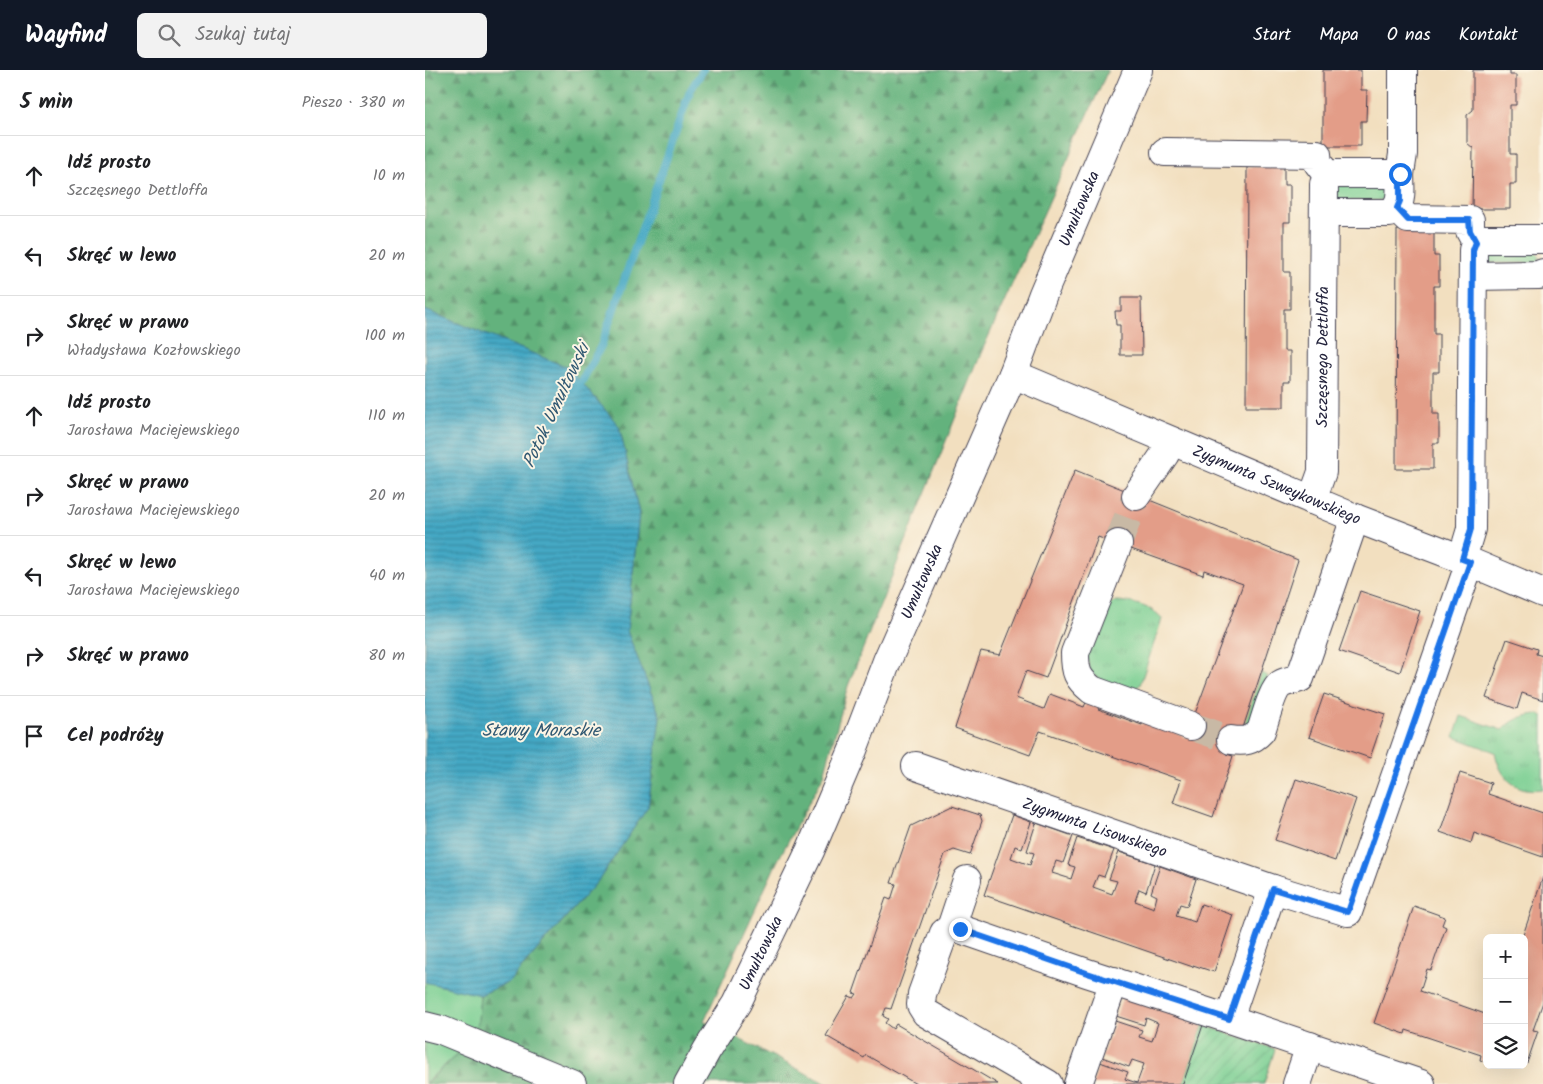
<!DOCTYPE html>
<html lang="pl">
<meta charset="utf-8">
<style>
:root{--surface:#fff;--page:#f2f2f2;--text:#202124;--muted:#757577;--line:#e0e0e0;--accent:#111827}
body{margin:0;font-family:Kalam,sans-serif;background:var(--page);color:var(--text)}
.controls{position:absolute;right:15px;bottom:15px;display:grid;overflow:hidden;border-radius:8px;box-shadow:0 5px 20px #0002}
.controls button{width:45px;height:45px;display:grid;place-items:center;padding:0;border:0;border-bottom:1px solid var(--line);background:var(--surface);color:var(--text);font:25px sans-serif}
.stop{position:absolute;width:15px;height:15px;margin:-11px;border:4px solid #1a73e8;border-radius:50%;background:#fff}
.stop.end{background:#1a73e8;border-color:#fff;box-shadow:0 1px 5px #0008}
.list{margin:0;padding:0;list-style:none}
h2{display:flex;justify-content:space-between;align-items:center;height:65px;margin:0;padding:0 20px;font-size:21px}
h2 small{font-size:16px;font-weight:400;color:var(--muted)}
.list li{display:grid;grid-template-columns:32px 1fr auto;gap:15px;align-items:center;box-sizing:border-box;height:80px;padding:0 20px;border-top:1px solid var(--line)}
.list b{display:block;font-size:19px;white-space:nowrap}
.list p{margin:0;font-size:16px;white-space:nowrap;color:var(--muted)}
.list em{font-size:16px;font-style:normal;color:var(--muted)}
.icon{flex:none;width:28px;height:28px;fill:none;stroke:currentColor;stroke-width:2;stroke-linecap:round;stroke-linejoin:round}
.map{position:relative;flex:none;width:1118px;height:1014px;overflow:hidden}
header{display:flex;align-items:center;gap:30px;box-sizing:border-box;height:70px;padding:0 25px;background:var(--accent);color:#fff}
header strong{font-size:24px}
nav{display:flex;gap:28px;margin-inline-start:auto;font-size:18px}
.search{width:350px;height:45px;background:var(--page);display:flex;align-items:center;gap:12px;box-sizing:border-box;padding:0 18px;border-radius:8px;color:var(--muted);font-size:19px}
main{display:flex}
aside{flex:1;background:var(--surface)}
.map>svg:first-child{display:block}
</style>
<header>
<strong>Wayfind</strong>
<div class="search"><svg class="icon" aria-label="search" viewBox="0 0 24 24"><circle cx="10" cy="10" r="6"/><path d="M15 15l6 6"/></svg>Szukaj tutaj</div>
<nav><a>Start</a><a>Mapa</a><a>O nas</a><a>Kontakt</a></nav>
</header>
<main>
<aside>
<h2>5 min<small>Pieszo · 380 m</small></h2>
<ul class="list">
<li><svg class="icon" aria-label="ahead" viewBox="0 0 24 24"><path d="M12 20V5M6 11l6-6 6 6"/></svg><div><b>Idź prosto</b><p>Szczęsnego Dettloffa</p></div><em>10 m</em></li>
<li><svg class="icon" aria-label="left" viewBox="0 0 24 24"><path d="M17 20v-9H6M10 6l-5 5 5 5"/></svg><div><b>Skręć w lewo</b></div><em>20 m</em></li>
<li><svg class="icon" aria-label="right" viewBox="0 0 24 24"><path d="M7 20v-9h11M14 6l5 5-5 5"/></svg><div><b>Skręć w prawo</b><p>Władysława Kozłowskiego</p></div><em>100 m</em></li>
<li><svg class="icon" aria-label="ahead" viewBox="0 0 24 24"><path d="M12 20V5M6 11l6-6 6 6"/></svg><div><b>Idź prosto</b><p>Jarosława Maciejewskiego</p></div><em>110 m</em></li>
<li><svg class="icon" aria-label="right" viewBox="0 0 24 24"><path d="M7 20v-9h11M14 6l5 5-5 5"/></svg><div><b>Skręć w prawo</b><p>Jarosława Maciejewskiego</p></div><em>20 m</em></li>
<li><svg class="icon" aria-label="left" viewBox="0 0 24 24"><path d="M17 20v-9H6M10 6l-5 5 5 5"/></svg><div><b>Skręć w lewo</b><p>Jarosława Maciejewskiego</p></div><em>40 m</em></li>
<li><svg class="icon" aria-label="right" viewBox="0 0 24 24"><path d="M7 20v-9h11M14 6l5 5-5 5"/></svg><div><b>Skręć w prawo</b></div><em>80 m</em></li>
<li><svg class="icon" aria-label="arrive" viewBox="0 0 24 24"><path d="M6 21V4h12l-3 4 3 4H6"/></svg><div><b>Cel podróży</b></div></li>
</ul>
</aside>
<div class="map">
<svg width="1118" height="1014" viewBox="0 0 1118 1014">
<defs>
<pattern id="forest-firs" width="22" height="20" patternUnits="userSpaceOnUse" patternTransform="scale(1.25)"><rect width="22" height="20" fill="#63b27d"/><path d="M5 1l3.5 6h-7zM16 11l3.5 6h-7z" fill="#519068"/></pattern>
<pattern id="park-tufts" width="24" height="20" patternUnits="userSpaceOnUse" patternTransform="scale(1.25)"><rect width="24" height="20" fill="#7acf93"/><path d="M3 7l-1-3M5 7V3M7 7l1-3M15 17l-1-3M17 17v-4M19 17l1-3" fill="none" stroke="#69b180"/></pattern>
<pattern id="garden-furrows" width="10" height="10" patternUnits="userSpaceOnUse" patternTransform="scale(1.25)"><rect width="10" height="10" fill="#7acf93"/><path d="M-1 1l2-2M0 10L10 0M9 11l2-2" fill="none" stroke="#69b180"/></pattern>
<pattern id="water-rules" width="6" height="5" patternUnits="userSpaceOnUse" patternTransform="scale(1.25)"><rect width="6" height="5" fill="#44a8c4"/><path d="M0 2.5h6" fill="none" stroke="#3888a0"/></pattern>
</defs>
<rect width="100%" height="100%" fill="#fcf5e5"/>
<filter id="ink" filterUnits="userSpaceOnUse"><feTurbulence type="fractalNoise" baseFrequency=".02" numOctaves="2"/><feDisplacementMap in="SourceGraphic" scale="10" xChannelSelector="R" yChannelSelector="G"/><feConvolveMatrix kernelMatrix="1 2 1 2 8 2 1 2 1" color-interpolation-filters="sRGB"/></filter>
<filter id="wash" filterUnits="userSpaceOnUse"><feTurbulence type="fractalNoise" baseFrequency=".0096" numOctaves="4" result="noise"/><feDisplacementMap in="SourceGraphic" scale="20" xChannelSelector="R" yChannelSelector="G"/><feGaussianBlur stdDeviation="1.12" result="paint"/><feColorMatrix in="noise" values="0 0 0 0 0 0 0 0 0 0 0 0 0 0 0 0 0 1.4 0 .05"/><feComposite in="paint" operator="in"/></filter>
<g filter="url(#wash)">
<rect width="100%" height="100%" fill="#f2dfbf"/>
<path fill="#7acf93" stroke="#4e7867" d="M 911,115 L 956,115 L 965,119 L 963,130 L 913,131 L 907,118 Z
M 1109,181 L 1115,186 L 1113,193 L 1060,193 L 1060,185 L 1063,182 Z
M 836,603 L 843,606 L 825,655 L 819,653 Z
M 0,912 L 55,925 L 53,951 L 39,978 L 0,1013 Z"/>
<path fill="url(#forest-firs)" stroke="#426a5c" d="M 0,0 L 683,0 L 557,281 L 423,616 L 399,705 L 352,792 L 279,951 L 402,1014 L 0,1014 L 39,978 L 53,951 L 55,925 L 84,912 L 173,811 L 223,737 L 235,646 L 202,561 L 214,443 L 194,356 L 144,298 L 0,240 Z"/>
<path fill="url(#park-tufts)" stroke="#4e7867" d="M 691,531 C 704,531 730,537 737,549 L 715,615 C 700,627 679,612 666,604 L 660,581 L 683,535 Z
M 1111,644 L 1118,646 L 1118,719 C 1090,723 1075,708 1070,682 L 1029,667 L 1036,646 L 1077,660 C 1088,650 1096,646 1111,644 Z"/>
<path fill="url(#garden-furrows)" stroke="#4e7867" d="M 778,955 L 850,979 L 839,1014 L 758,1014 Z"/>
<path fill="url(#water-rules)" stroke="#336580" d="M 0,240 L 144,298 L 194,356 L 214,443 L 202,561 L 235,646 L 223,737 L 173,811 L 124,866 L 84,912 L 55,925 L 0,912 Z"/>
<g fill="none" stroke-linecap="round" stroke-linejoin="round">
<path stroke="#44a8c4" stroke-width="8" d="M 152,320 L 176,276 L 265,21 L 278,0"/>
</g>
<g id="blocks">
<path fill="#e39d88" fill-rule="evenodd" d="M 898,0 L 936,0 L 936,20 L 942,20 L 941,51 L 936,51 L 936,76 L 898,76 Z
M 1048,0 L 1085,0 L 1085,5 L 1091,5 L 1091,35 L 1085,35 L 1085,84 L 1091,84 L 1091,114 L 1085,114 L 1085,139 L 1047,139 L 1048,78 L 1042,73 L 1042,45 L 1048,40 Z
M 822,97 L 859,97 L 859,115 L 865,115 L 865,152 L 859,152 L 859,202 L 865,202 L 865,239 L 859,239 L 859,281 L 865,281 L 865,311 L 859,311 L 859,337 L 821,337 Z
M 972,160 L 1009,160 L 1009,186 L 1014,186 L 1014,216 L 1009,216 L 1009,264 L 1014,264 L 1014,302 L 1008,302 L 1008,344 L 1014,344 L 1014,373 L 1008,373 L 1008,399 L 971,399 Z
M 696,228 L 716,228 L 717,285 L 695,285 L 695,255 L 691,255 L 690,241 L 696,241 Z
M 650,400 L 873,490 L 816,664 L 809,662 L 801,684 L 808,686 L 788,747 L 748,733 L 756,710 L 615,661 L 605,685 L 530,658 L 556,581 L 575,585 ZM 673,467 L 778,505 L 779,500 L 818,514 L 761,668 L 721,645 L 717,655 L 673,639 L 676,632 L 663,628 L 659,637 L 625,624 L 619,639 L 591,628 L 601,601 L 621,608 Z
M 935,521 L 995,541 L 975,602 L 914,581 Z
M 1082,569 L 1112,579 L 1111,584 L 1118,586 L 1118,630 L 1097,623 L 1092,639 L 1061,628 Z
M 899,624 L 960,644 L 945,688 L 884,667 Z
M 1035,703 L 1066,713 L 1063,724 L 1118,743 L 1118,787 L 1049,763 L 1046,773 L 1015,762 Z
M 871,709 L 931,729 L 910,791 L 850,770 Z
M 527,736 L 555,745 L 557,751 L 545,785 L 529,780 L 520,784 L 466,939 L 461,938 L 458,946 L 463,949 L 460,953 L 468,959 L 471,954 L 573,1014 L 491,1014 L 441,985 L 439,988 L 401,966 L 424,926 L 429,928 L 432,924 L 428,923 L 461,828 L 466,830 L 471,814 L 466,813 L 486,756 Z
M 587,745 L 606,752 L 597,779 L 590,776 L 586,788 L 605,795 L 609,783 L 602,781 L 611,753 L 648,766 L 638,793 L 631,791 L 627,803 L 646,809 L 650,797 L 643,795 L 652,768 L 689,780 L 679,807 L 673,805 L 668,817 L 687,824 L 692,811 L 684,809 L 694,782 L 730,794 L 721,822 L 714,819 L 710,831 L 729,838 L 732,826 L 726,823 L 735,796 L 771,809 L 762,836 L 755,834 L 751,846 L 770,852 L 776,834 L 808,845 L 789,902 L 768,895 L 768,897 L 559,825 Z
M 1118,807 L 1118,932 L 1108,960 L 1113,961 L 1102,993 L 1099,992 L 1099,868 L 1097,868 Z
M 989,836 L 1020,847 L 1017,855 L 1021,857 L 1006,900 L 1002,899 L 995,921 L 1060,944 L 1059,947 L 1062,948 L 1062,992 L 1055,990 L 1056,985 L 981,960 L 980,964 L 949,953 Z
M 698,927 L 778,955 L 758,1014 L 668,1014 L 675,992 L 703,1002 L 700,1009 L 712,1013 L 719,994 L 707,990 L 704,997 L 677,987 L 690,951 L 717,960 L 714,967 L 727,971 L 733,953 L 721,948 L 719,955 L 691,946 Z"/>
</g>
</g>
<g filter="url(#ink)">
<use href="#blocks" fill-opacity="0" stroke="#413e4f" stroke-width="1"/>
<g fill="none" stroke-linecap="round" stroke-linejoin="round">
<path stroke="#c8b9a5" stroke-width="28" stroke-dasharray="28 14" stroke-linecap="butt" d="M 693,474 L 711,426
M 766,656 L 806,670"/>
<g stroke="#413e4f" stroke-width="30">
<g id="minor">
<path d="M 740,82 L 892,84 L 893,93 L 903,106"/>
<path d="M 972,138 L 983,149 L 1045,150 L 1045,161 L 1051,172"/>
<path d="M 899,143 L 965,143 C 979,134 975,119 975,104"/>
<path d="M 1048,206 L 1114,205 L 1118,203"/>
<path id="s1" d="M 588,304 L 930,448 L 1045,492 L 1118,523"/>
<path d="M 711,426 L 740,384 L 746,371"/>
<path id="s2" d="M 887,430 L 897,402 L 899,114 L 903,106 L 911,104 L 975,104 L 978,84 L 978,0"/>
<path d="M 693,474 L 650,583 C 650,602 652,608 667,620 L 766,656"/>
<path d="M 1037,489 L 1046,459 L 1048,180 L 1051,172 L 1058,169 L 1118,169"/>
<path d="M 806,670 C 819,672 827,671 836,661 C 840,650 847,620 856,614 C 861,611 869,610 875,608 L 930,448"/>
<path id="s3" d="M 491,696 L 848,819"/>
<path d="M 526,858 L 542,810"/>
<path d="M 0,956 L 16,960 L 147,1014"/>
<path id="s4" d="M 263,1014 L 282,980 L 312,933 L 385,781 L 428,680 L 462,591 L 588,304 L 618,224 L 713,0"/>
<path d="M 623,1014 L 501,943 L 496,935 L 497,924 L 519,863 L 526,858 L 535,859 L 662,903 L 804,949"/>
<path d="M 653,1014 L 689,911"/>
<path d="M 872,1014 L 885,976"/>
<path d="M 996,1014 L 804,949 L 848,819 L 923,842 L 1045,492"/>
</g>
</g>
<use href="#minor" stroke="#fff" stroke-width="28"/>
</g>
</g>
<g fill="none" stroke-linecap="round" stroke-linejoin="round" filter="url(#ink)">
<path stroke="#1a73e8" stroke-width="6" d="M 535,859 L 662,903 L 804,949 L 848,819 L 923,842 L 1045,492 L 1037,489 L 1046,459 L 1048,180 L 1051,172 L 1045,161 L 1044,150 L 983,150 L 972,138 L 975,131 L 975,104"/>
</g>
<g text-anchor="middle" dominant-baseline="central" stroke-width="4" stroke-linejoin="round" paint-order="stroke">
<g font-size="16" fill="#22223b" stroke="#fcf5e5">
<text stroke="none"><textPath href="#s4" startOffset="960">Umultowska</textPath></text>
<text stroke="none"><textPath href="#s2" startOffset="145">Szczęsnego Dettloffa</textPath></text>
<text stroke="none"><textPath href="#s1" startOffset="286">Zygmunta Szweykowskiego</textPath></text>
<text stroke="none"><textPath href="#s4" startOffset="555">Umultowska</textPath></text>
<text stroke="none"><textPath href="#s3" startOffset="189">Zygmunta Lisowskiego</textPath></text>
<text stroke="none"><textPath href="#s4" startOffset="150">Umultowska</textPath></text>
</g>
<g font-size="18" font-style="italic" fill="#305872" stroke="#fcf5e5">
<text transform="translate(132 336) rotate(-65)">Potok Umultowski</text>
<text x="116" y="661">Stawy Moraskie</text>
</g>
</g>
</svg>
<div class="controls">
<button>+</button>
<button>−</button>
<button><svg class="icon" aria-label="layers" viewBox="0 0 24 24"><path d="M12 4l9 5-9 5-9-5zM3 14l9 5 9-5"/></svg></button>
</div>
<div class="stop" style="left:975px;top:104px"></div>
<div class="stop end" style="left:535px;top:859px"></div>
</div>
</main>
